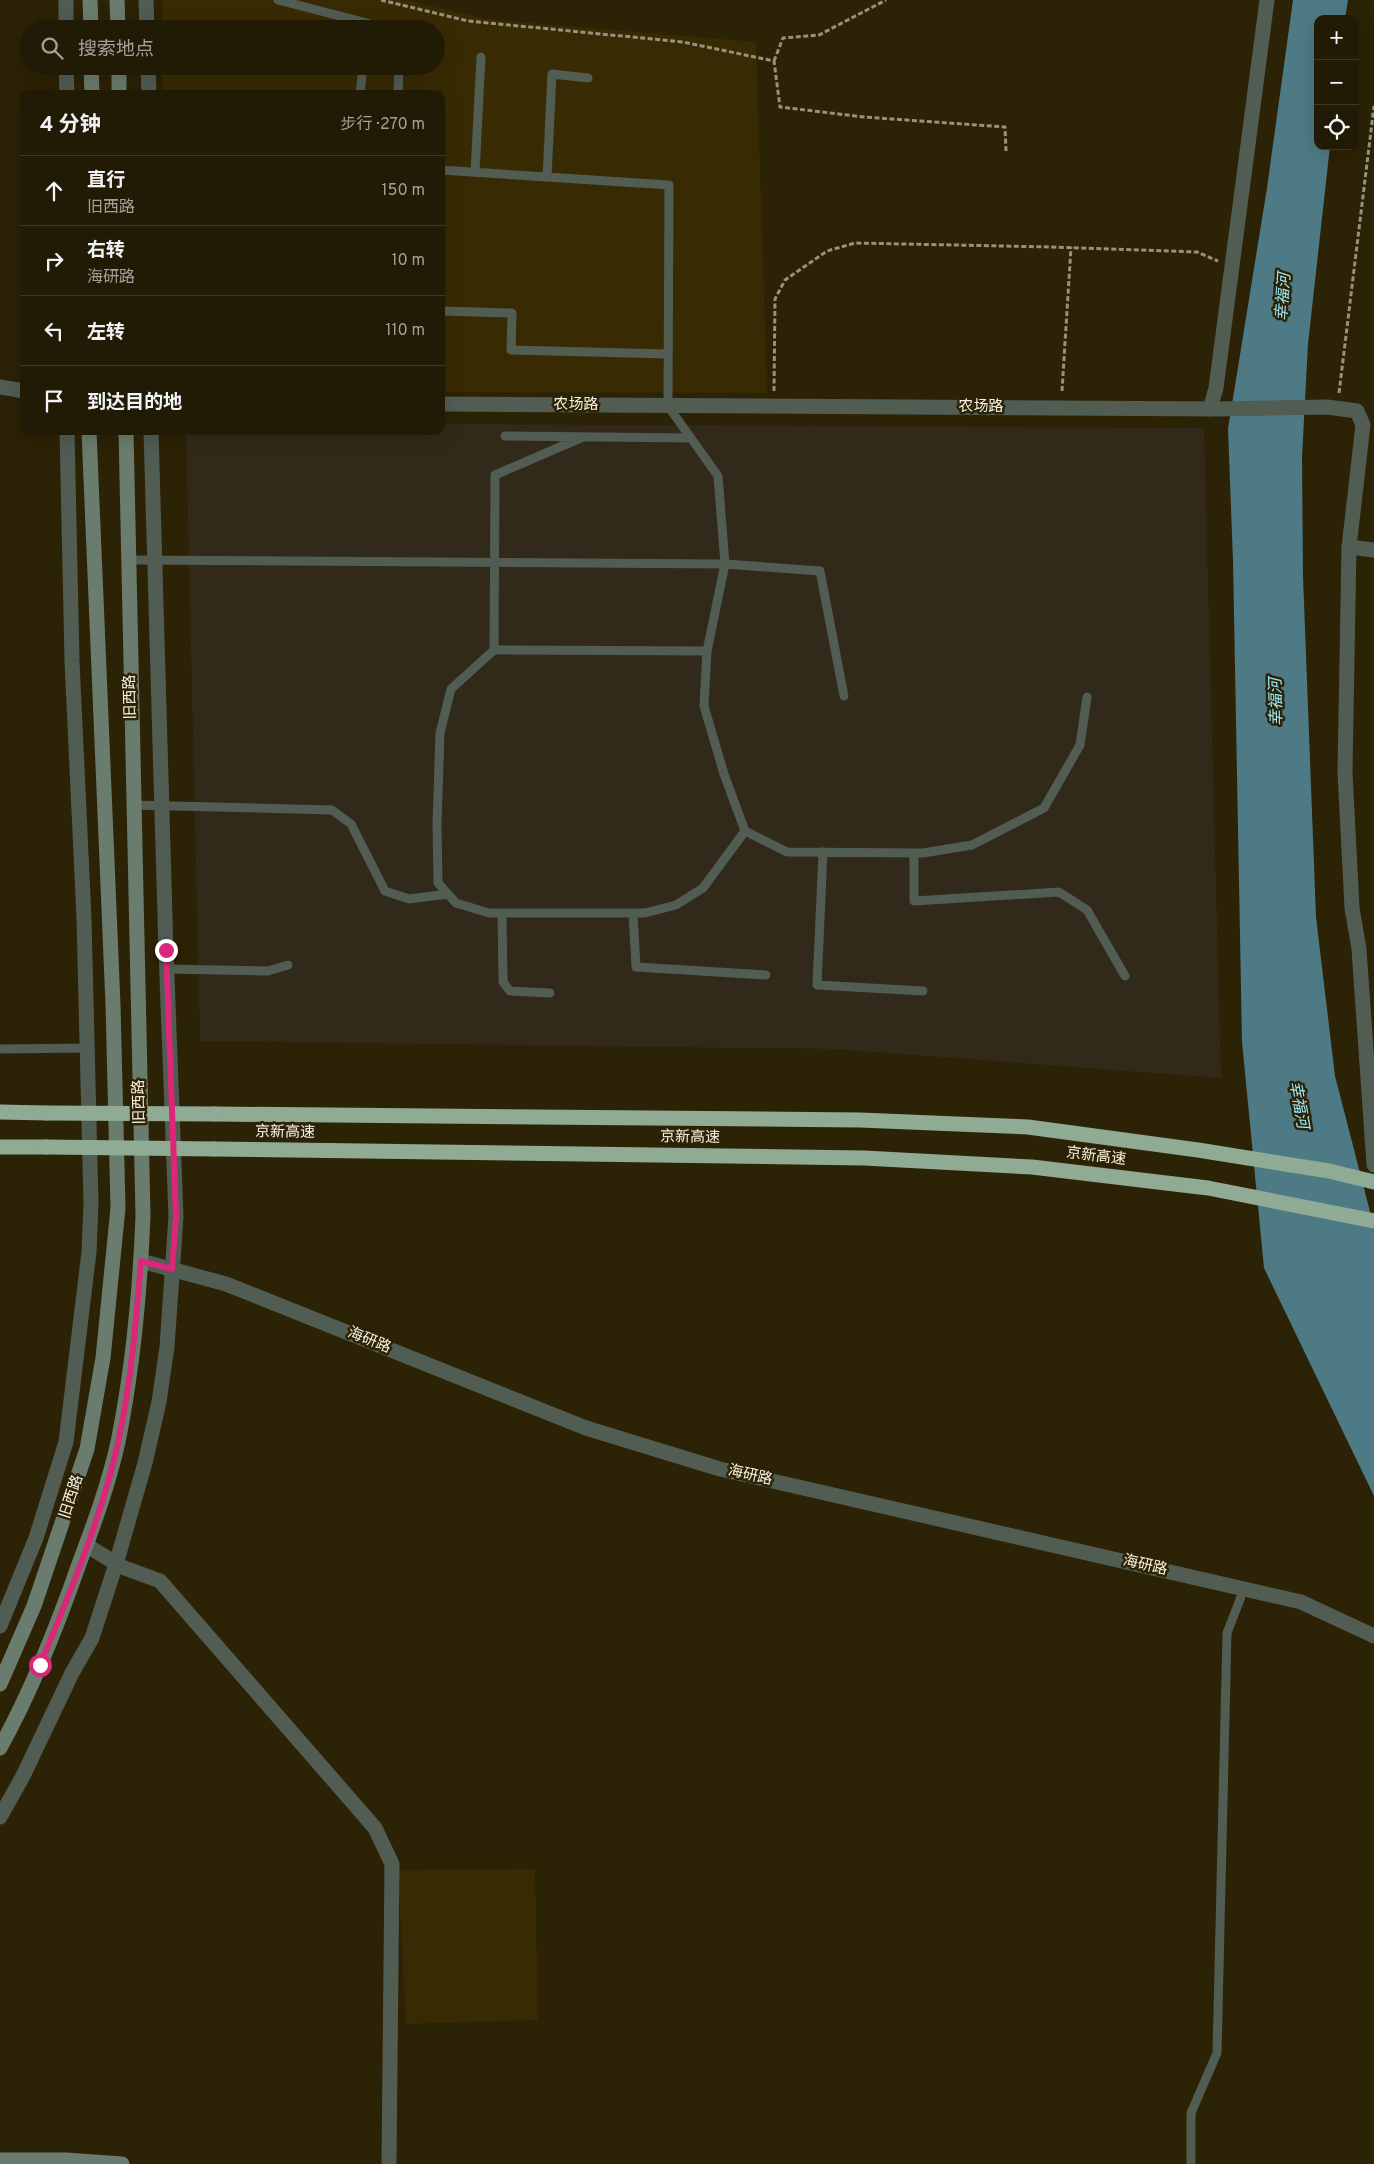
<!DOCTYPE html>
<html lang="zh">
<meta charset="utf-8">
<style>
:root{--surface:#211a04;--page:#2d2713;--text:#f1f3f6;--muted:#a2a19a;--line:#3e3826}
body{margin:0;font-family:Overpass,"Noto Sans SC",sans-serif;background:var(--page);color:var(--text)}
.controls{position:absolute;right:15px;top:15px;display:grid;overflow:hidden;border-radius:10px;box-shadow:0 5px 20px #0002}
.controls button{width:45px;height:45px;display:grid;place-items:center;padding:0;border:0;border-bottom:1px solid var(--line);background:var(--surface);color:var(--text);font:25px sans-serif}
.stop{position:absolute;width:15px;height:15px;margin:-11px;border:4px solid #db2777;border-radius:50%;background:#fff}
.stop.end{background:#db2777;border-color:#fff;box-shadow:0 1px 5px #0008}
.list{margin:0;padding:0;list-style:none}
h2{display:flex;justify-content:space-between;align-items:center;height:65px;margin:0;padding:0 20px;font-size:21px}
h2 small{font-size:16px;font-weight:400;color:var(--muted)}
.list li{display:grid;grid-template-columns:32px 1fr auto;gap:15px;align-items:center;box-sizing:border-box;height:70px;padding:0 20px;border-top:1px solid var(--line)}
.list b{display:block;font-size:19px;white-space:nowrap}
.list p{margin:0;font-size:16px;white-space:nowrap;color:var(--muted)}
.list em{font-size:16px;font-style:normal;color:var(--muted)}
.icon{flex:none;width:28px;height:28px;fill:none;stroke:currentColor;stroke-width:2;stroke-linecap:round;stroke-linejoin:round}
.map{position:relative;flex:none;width:1374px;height:2164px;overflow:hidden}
.search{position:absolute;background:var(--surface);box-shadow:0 5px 20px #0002;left:20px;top:20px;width:425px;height:55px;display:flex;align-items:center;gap:12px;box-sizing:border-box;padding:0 18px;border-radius:28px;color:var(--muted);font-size:19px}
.panel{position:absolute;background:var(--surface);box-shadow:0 5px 20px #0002;left:20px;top:90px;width:425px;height:345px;border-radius:10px}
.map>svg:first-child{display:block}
</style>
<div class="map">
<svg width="1374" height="2164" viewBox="0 0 1374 2164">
<rect width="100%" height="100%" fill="#2c2205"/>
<path fill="#382b04" d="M 162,0 L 406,0 L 485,19 L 756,42 L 767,393 L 441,392 L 441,94 L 162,94 L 162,66 L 436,66 L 436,29 L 162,29 Z
M 535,1869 L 538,2020 L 406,2024 L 398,1870 Z"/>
<path fill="#312919" d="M 441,424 L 1204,428 L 1221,1078 L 832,1049 L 200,1041 L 186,431 L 441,431 Z"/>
<path fill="#4d7a84" d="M 1293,0 L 1348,0 L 1345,19 L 1318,19 L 1318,146 L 1330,146 L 1308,344 L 1302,457 L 1303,576 L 1316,917 L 1335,1076 L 1374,1227 L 1374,1496 L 1264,1268 L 1242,1042 L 1233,561 L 1228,429 L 1267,188 Z"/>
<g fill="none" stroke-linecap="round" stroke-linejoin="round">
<path stroke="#99917a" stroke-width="3" stroke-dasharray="5 2.5" stroke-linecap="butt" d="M 381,0 L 468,21 L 683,42 L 774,61 L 780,107 L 864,117 L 1005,127 L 1006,151
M 774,61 L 783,38 L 819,35 L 886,0
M 774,391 L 775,299 L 785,280 L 827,251 L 855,243 L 1052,247 L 1197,252 L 1218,261
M 1062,391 L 1071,247
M 1339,393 L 1374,106"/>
<path stroke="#515c53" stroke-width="9" d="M 278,0 L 367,23 L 366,29
M 367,23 L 383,29
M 360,94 L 363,66
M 398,94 L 399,66
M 441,170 L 669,185 L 668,406 L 718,476 L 725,564 L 707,651 L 704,706 L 724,774 L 745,831 L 787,852 L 923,853 L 972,845 L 1044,808 L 1080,745 L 1087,697
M 475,172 L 481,57
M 547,177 L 552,74 L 588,78
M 441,311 L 512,313 L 511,350 L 668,354
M 505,436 L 691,438
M 583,437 L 495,475 L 494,650 L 707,651
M 128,560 L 725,564 L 820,571 L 844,696
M 494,650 L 451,689 L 440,733 L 437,824 L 438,883 L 456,903 L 489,913 L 645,913 L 676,905 L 703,888 L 745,831
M 133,805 L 332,810 L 351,824 L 385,891 L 409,899 L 448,894
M 823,852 L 817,985 L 923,991
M 914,853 L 914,901 L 1059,892 L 1087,910 L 1125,976
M 502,913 L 503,982 L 510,991 L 550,993
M 633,913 L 636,967 L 766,975
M 167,969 L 268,971 L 288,965
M 0,1049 L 86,1048
M 1191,2164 L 1191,2113 L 1217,2053 L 1227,1633 L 1244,1589"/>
<path stroke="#515c53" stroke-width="15" d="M 66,0 L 66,29
M 146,0 L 147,29
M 66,66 L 67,94
M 148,66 L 149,94
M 1210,409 L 1216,388 L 1267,0
M 1349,547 L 1345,772 L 1352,908 L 1359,949 L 1374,1165
M 86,1545 L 122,1567 L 160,1581 L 375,1828 L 392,1864 L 389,2164
M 0,1626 L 36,1538 L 66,1442 L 89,1252 L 91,1204 L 84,918 L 72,661 L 67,431
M 0,1817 L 23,1776 L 72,1673 L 92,1638 L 116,1564 L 145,1463 L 159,1402 L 167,1347 L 176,1217 L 166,951 L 151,431"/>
<path stroke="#515c53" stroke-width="15" d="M 0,387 L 24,391
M 441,404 L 1218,409 L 1327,407 L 1357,411 L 1363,425 L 1349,547 L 1374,550
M 141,1261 L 226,1284 L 586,1428 L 720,1469 L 1301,1602 L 1374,1636"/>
<path stroke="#6a7c6d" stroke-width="15" d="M 90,0 L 91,29
M 117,0 L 118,29
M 91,66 L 92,94
M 119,66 L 119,94
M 0,1684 L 34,1606 L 87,1449 L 103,1358 L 118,1208 L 113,1004 L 89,431
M 0,1748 C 32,1690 57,1627 79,1564 C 94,1524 109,1483 118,1442 C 133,1368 140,1292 143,1216 L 126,431
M 0,2160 L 66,2160 L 122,2164"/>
<path stroke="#8fab94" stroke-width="15" d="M 0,1112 L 47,1113
M 215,1114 L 860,1120 L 1028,1127 L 1198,1150 L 1329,1171 L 1374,1182
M 0,1147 L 46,1147
M 214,1149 L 864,1158 L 1032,1167 L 1208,1188 L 1374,1221"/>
<path stroke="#8fab94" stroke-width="15" d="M 47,1113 L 215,1114
M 46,1147 L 214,1149"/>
</g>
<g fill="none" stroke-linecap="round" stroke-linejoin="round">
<path stroke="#db2777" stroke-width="6" d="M 40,1665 C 70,1593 101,1519 118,1443 C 131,1383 136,1322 141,1261 L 172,1269 L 176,1217 L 166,950"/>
</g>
<g text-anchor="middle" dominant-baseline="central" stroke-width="5" stroke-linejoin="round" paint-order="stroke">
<g font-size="15" fill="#f9f2e1" stroke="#2c2205">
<text x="576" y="405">农场路</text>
<text x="981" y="407">农场路</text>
<text transform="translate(131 697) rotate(-91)">旧西路</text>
<text transform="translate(140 1102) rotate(-91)">旧西路</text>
<text transform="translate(285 1133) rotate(1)">京新高速</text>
<text transform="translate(690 1138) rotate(1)">京新高速</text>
<text transform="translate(1096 1157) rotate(7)">京新高速</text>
<text transform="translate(369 1341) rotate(22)">海研路</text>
<text transform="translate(750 1476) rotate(13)">海研路</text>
<text transform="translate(72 1497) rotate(-72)">旧西路</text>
<text transform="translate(1145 1566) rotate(13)">海研路</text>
</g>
<g font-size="16" font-style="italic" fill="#99eafa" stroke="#2c2205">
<text transform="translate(1284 297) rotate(-86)">幸福河</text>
<text transform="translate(1277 702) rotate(-91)">幸福河</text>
<text transform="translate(1298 1105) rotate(80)">幸福河</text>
</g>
</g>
</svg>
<div class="controls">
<button>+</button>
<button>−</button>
<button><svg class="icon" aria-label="locate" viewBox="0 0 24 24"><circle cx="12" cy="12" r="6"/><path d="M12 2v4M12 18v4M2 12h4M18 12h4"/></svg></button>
</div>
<div class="stop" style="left:40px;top:1665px"></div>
<div class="stop end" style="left:166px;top:950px"></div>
<div class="search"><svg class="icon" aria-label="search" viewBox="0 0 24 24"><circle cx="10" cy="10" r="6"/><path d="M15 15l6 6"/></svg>搜索地点</div>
<section class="panel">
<h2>4 分钟<small>步行 · 270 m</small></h2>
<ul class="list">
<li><svg class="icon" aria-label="ahead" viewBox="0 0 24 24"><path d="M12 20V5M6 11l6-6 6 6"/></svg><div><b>直行</b><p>旧西路</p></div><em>150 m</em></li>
<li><svg class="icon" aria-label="right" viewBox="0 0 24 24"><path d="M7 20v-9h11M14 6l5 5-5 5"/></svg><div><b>右转</b><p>海研路</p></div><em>10 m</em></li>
<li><svg class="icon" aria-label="left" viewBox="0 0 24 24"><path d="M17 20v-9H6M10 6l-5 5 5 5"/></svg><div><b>左转</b></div><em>110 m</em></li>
<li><svg class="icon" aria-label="arrive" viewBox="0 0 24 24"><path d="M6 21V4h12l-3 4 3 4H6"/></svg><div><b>到达目的地</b></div></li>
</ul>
</section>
</div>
